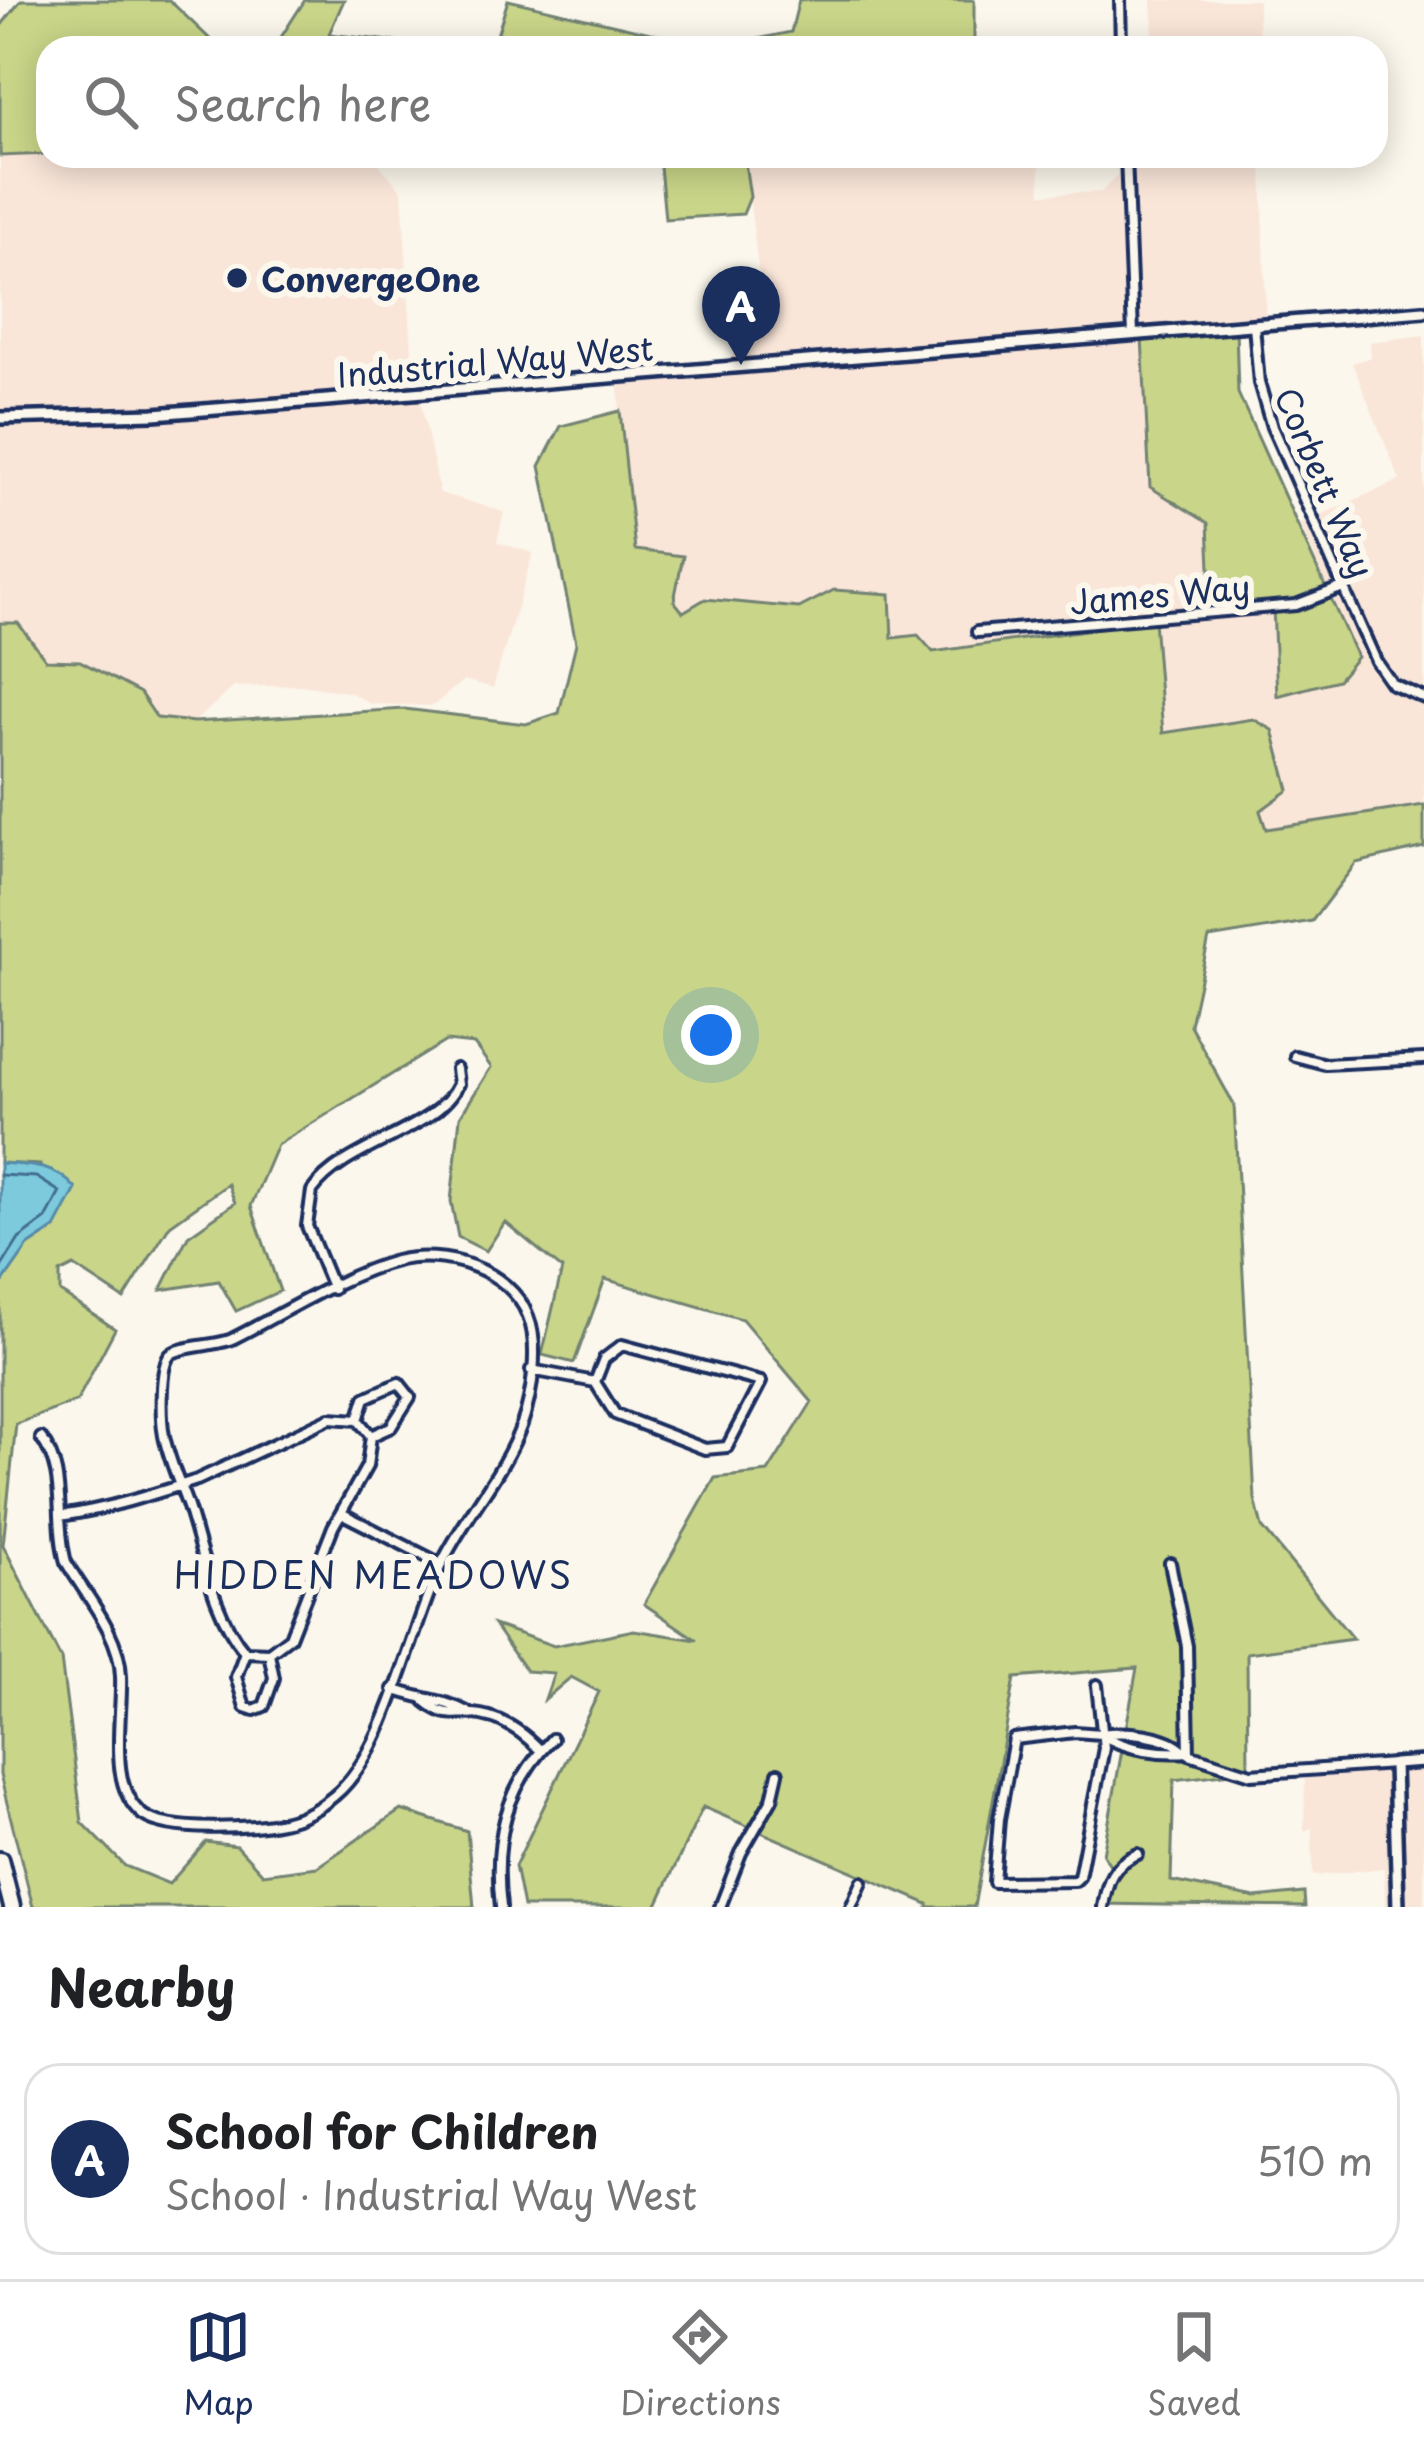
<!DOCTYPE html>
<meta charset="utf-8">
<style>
:root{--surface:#fff;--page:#f2f2f2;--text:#202124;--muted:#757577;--line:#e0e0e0;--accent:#1b2f5e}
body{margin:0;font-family:"Playpen Sans",sans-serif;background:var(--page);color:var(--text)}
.you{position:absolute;left:711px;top:1035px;width:42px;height:42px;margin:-30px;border:9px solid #fff;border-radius:50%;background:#1a73e8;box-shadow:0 0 0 18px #1a73e833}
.badge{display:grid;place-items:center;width:78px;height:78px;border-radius:50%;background:var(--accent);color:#fff;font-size:39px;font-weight:700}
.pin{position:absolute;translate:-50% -99px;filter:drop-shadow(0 3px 6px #0008)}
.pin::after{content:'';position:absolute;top:63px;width:42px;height:36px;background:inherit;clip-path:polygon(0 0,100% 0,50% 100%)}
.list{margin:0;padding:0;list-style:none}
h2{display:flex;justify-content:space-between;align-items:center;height:156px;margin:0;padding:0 48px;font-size:51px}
h2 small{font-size:39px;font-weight:400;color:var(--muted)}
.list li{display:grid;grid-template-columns:78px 1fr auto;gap:36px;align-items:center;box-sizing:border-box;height:192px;margin:0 24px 24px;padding:0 24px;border:3px solid var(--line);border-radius:36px}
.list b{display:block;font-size:45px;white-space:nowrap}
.list p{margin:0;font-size:39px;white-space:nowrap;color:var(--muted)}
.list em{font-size:39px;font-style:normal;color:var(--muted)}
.icon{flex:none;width:66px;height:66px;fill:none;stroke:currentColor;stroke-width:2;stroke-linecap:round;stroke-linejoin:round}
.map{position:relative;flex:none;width:1424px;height:1907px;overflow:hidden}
.search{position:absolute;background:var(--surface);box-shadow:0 6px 30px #0003;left:36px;right:36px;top:36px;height:132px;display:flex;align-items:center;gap:30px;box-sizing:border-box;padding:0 42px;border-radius:36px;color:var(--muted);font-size:45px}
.sheet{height:372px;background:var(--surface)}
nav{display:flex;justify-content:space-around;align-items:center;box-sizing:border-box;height:168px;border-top:3px solid var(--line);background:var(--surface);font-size:33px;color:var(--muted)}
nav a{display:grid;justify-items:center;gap:6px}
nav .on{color:var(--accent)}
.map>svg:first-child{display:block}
</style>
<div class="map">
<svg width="1424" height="1907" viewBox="0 0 1424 1907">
<rect width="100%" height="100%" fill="#fbf7ec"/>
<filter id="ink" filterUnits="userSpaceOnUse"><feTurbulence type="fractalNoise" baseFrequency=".00833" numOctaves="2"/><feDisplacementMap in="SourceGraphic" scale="24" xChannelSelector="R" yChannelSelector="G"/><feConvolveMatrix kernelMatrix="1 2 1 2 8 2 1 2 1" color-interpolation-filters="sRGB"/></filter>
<g filter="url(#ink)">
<path fill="#fae6d9" d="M 1152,0 L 1258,0 L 1259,48 L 1153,48 Z
M 48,154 L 372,156 L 402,191 L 413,365 L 440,493 L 504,512 L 497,542 L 533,553 L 493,688 L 464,680 L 433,706 L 371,704 L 352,693 L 301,685 L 234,687 L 194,722 L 157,718 L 140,693 L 80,661 L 46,660 L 18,623 L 0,623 L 0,156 Z
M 744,156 L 1039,156 L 1041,194 L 1101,192 L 1136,156 L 1262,156 L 1266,326 L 1226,329 L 1208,523 L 1273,608 L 1357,657 L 1300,524 L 1400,480 L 1352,363 L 1371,357 L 1370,342 L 1424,335 L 1424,805 L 1266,829 L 1260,811 L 1253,719 L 1162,734 L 1153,620 L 933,652 L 892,638 L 889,594 L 834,590 L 799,608 L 705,599 L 683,612 L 635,550 L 617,380 L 724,370 L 763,308 Z
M 1424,1768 L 1424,1907 L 1385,1907 L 1384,1868 L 1313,1876 L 1312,1828 L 1304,1831 L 1305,1773 Z"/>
<path fill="#c9d588" stroke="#728273" stroke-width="3" d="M 21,0 L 169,0 L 211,40 L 227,48 L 48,48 L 48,154 L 0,156 L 0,27 Z
M 305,0 L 344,0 L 329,34 L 452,48 L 274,48 Z
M 508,0 L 715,48 L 791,32 L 799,0 L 974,0 L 974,48 L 493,48 Z
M 659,156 L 744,156 L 750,197 L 743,214 L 665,219 Z
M 1236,328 L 1238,393 L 1357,657 L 1338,680 L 1277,696 L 1273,608 L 1212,614 L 1208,523 L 1150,487 L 1142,337 Z
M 620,411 L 635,550 L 683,556 L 674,601 L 683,612 L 705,599 L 799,608 L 834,590 L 890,594 L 892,638 L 918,635 L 933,652 L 1154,620 L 1163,733 L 1253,719 L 1273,730 L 1289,790 L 1260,811 L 1266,829 L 1424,805 L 1424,847 L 1356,863 L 1312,921 L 1209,938 L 1190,1025 L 1234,1105 L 1255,1499 L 1262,1527 L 1353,1639 L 1247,1653 L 1248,1771 L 1174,1780 L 1171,1881 L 1255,1898 L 1304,1893 L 1305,1907 L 1100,1904 L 1112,1868 L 1103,1854 L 1137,1668 L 1015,1678 L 974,1907 L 928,1907 L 928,1904 L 703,1807 L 656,1907 L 523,1907 L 515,1866 L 599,1692 L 571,1677 L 545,1699 L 554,1673 L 526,1671 L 494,1625 L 554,1646 L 634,1630 L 697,1640 L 644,1604 L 715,1478 L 768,1472 L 812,1402 L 742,1319 L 605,1279 L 574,1363 L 542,1355 L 562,1269 L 505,1222 L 486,1251 L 458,1237 L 451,1201 L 460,1117 L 491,1067 L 474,1044 L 446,1041 L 277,1145 L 251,1206 L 280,1291 L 236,1311 L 219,1281 L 161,1290 L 188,1236 L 235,1203 L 228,1184 L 170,1225 L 124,1299 L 74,1266 L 60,1273 L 60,1292 L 115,1329 L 77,1401 L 16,1424 L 3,1545 L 61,1659 L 82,1822 L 125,1866 L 169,1884 L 206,1842 L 237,1846 L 263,1874 L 317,1867 L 401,1810 L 467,1831 L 474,1907 L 33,1907 L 0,1775 L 0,1286 L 28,1246 L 55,1228 L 40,1165 L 0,1163 L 0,623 L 18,623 L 46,660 L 80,661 L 140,693 L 157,718 L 194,722 L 405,709 L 526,724 L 559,713 L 576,643 L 540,466 L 561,426 Z"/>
<path fill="#7dcadc" stroke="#568caa" stroke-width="3" d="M 0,1163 C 28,1165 57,1165 76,1189 L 55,1228 L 28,1246 L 0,1286 Z"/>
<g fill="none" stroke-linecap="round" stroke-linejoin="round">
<path stroke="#426d90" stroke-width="3" d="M 0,1175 L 36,1177 L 60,1192 L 46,1219 L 19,1239 L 0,1269"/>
<g stroke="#1b2f5e" stroke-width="16">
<path id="minor" d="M 1120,0 L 1121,48
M 1126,156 L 1133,334
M 1254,325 L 1259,383 L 1272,427 L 1376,661 L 1392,684 L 1424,698
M 977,632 L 1296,605 L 1343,587
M 1295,1056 L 1325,1064 L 1424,1059
M 333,1289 L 307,1226 L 312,1191 C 345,1144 438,1131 458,1084 L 456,1069
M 622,1345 L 761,1382 L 727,1447 L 705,1449 L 615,1414 L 595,1382 L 604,1359 Z
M 531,1370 L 595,1382
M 358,1420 L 365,1398 L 399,1383 L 410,1397 L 391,1427 L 371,1436
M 41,1438 C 68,1472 54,1522 66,1562 C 87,1597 120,1634 121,1676 C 123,1716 106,1787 143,1815 C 168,1833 255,1829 286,1821 C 304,1817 320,1808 334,1796 C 387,1753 410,1630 440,1567 C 463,1518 503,1475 522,1424 C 532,1396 540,1345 528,1316 C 509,1268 443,1249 396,1261 C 345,1274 280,1315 232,1339 C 217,1346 178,1346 170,1355 C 159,1367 161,1420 164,1436 C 169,1460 180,1484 188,1507 C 203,1553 213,1615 245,1652 L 269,1653 L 290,1637 L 333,1527 L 367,1466 L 371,1436 L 358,1420 L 330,1418 L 197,1480 C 151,1495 108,1509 60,1516
M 341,1513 L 441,1564
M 1170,1563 L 1187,1646 L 1189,1754 L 1251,1774 L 1394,1764
M 245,1652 L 236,1677 L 245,1707 L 254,1710 L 264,1706 L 274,1678 L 269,1653
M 1097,1685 L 1104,1748 L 1079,1877 L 1075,1881 L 994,1882 L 999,1819 L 1014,1739 L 1075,1732 L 1101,1734
M 393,1689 C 418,1699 444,1699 467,1712
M 425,1701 C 449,1721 454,1710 481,1715 C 505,1719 524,1733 541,1751
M 1184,1751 C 1168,1734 1124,1730 1101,1734 C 1125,1750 1161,1754 1188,1752
M 501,1907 C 493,1841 505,1787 552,1739
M 720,1907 L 741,1853 L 772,1799 L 778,1773
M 851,1907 L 862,1882
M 1103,1907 C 1107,1881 1112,1864 1138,1854"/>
</g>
<g stroke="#1b2f5e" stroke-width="18">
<path id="tertiary" d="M 0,418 L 154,414 L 1424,311
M 1398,1907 L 1394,1764 L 1424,1762"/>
</g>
<g stroke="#1b2f5e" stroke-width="22">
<path id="motorway" d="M 0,1860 L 12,1907"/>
</g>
<use href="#minor" stroke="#fbf7ec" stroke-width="8"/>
<use href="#tertiary" stroke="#fbf7ec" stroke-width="9"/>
<use href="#motorway" stroke="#fbf7ec" stroke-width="14"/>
</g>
</g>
<circle fill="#1b2f5e" stroke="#fbf7ec" stroke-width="4.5" cx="237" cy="278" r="12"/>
<g text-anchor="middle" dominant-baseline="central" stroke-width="12" stroke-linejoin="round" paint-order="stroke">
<g font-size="33" font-weight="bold" fill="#1b2f5e" stroke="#fbf7ec" text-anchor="start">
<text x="261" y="278">ConvergeOne</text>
</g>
<g font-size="33" fill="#1b2f5e" stroke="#fbf7ec">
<text transform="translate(495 360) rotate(-5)">Industrial Way West</text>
<text transform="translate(1326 482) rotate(67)">Corbett Way</text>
<text transform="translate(1160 593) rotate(-5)">James Way</text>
</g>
<g font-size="36" letter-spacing="3" fill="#1b2f5e" stroke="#fbf7ec">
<text x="374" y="1574">HIDDEN MEADOWS</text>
</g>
</g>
</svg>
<div class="you"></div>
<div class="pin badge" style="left:741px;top:365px">A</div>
<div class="search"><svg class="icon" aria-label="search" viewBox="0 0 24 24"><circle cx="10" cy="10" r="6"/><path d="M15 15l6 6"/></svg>Search here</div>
</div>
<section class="sheet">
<h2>Nearby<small></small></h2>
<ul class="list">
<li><span class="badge">A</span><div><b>School for Children</b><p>School · Industrial Way West</p></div><em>510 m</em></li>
</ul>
</section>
<nav>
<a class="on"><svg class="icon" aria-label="map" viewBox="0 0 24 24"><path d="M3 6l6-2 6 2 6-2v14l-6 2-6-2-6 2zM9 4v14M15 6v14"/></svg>Map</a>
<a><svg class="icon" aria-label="directions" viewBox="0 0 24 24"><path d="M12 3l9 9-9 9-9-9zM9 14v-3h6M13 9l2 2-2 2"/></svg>Directions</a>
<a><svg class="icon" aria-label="saved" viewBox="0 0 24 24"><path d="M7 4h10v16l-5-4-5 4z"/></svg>Saved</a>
</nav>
